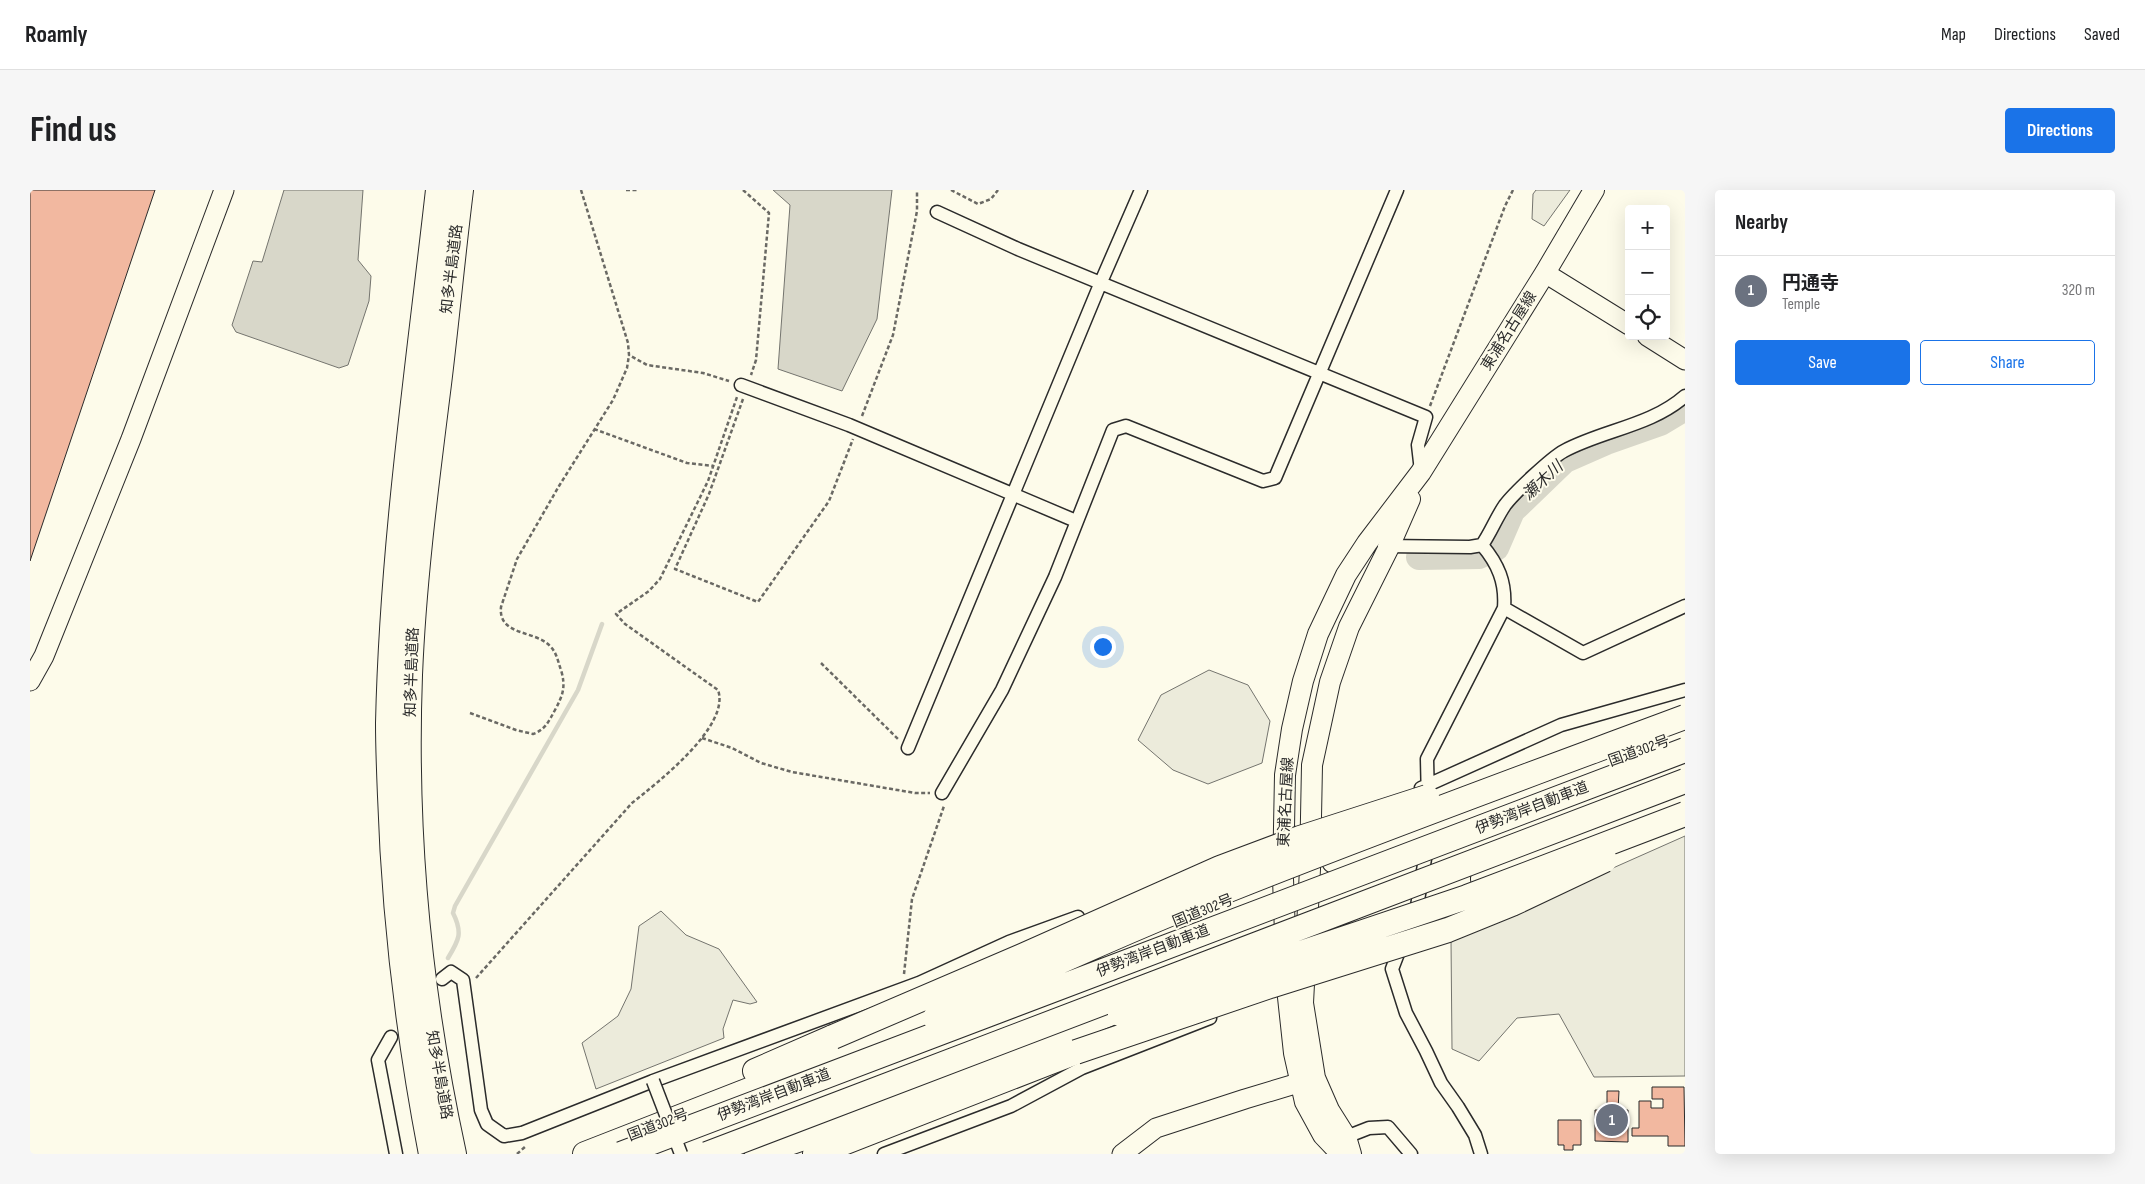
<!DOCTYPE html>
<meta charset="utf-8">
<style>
:root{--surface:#fff;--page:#f6f6f6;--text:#202124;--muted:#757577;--line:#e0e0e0;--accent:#1a73e8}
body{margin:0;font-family:"Sofia Sans Condensed","Noto Sans JP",sans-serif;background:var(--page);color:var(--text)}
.controls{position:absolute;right:15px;top:15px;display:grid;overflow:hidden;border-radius:5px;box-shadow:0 5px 20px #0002}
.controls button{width:45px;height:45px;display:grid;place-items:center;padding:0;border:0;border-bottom:1px solid var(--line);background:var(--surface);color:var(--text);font:25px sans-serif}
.you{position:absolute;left:1072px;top:456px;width:18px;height:18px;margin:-12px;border:4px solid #fff;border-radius:50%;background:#1a73e8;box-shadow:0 0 0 8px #1a73e833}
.badge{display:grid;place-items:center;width:32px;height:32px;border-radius:50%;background:var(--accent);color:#fff;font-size:16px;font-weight:700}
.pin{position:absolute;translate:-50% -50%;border:2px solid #fff;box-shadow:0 1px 5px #0006}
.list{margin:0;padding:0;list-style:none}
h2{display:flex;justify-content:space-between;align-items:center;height:65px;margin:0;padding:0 20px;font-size:21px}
h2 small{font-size:16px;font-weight:400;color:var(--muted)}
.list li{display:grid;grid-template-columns:32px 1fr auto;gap:15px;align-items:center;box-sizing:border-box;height:70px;padding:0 20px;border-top:1px solid var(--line)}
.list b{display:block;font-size:19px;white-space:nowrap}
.list p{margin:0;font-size:16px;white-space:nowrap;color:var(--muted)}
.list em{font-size:16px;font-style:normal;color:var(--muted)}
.actions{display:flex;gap:10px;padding:15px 20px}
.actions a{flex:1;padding:11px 0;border:1px solid var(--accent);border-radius:5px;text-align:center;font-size:18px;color:var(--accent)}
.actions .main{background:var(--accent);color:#fff}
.icon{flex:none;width:28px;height:28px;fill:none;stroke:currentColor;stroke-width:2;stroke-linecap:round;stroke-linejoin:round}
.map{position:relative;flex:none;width:1655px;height:964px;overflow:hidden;border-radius:5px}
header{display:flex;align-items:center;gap:30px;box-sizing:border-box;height:70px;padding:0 25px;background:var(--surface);border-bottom:1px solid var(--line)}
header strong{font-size:24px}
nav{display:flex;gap:28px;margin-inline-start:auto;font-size:18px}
.intro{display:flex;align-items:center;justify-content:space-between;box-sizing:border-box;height:120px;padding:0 30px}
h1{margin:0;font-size:35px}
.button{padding:12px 22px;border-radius:5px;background:var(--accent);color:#fff;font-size:18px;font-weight:700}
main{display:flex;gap:30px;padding:0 30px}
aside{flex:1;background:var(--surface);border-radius:5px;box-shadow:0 5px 20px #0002}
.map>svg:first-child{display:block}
</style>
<header>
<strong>Roamly</strong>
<nav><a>Map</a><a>Directions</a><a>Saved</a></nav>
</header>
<div class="intro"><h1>Find us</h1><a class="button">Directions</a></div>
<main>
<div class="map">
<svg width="1655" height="964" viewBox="0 0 1655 964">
<rect width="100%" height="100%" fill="#fdfbea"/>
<path fill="#ecebdb" stroke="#74746e" d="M 1506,0 L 1540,0 L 1514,36 L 1502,29 L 1503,4 Z
M 1179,480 L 1218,495 L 1240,531 L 1232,573 L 1178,594 L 1143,580 L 1108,550 L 1131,505 Z
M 1655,646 L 1655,886 L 1564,887 L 1529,824 L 1487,828 L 1449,871 L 1422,859 L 1421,750 Z
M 631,721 L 656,745 L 689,759 L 727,812 L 720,814 L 703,810 L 693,839 L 694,848 L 566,899 L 552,853 L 588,826 L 601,799 L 609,736 Z"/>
<path fill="#d8d7c9" stroke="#74746e" d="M 254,0 L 333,0 L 328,70 L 341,86 L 339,111 L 318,175 L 309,178 L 206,142 L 202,135 L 223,71 L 232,72 Z
M 743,0 L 862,0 L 847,129 L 812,201 L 748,179 L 760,15 Z"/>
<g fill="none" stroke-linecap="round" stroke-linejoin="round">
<path stroke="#d8d7c9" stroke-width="4.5" d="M 418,768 C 429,750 433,743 423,723 L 425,716 L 548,500 L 572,434"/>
<path stroke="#d8d7c9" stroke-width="26" d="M 1389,367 L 1449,366 L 1466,358 L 1482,321 L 1535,270 L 1576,252 L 1630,233 L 1655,218"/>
</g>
<path fill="#f2b8a0" stroke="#2b2b2b" d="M 0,0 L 125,0 L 0,371 Z
M 1622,897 L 1654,897 L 1655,956 L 1638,956 L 1638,946 L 1602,946 L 1602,938 L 1609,938 L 1609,911 L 1621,911 L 1621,918 L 1633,918 L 1633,909 L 1622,909 Z
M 1577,901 L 1589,901 L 1588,920 L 1598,920 L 1598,952 L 1565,951 L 1565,920 L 1577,920 Z
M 1528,930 L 1551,930 L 1551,955 L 1543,955 L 1543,960 L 1534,960 L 1534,955 L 1528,955 Z"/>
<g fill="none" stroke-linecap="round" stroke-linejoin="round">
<g stroke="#2b2b2b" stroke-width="15">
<path id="street" d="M 907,22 L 988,59 L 1396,227 L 1388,255 L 1391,281
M 711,195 L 819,235 L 1046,331
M 1354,356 L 1440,357 L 1452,355 C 1461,342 1466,328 1475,315 C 1484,303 1521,268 1534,261 C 1573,240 1621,236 1655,206
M 1474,418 L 1553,463 L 1655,416
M 878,558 L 1071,92 L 1111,0
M 1391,598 L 1531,535 L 1655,500
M 912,603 L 972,500 L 1025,387 L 1083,240 L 1096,236 L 1233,291 L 1245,288 L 1367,0
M 1398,612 L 1397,569 L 1474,418 C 1476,392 1468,374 1452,355
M 1382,728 L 1387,716 L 1397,657
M 1372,753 L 1362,779 L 1376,823 L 1396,861 L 1411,893 L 1428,917 L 1445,945 L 1451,964
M 412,789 L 421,782 L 433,790 L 451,920 L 457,934 L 474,946 L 492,943 L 623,891 L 889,793 L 979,752 L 1048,727
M 361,847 L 348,870 L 366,964
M 1316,947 L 1339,938 L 1358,937 L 1381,964
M 854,964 L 981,916 L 1052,878 L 1180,828"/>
</g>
<g stroke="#2b2b2b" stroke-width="21">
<path id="secondary" d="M 1515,83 L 1599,135
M 1617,146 L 1655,170
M 0,491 L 14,466 L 101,249 L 194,0
M 1092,964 L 1126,938 L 1215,909 L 1285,888"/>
</g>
<g stroke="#2b2b2b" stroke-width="22">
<path id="primary" d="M 1311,964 L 1293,945 L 1275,912 L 1264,863 L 1257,798 L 1253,689 L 1255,585 L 1262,539 L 1273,491 L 1288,444 L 1316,385 L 1337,353 L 1391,282 L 1515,83 L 1564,0
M 1321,964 L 1316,947 L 1299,920 L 1285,888 L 1273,813 L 1280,679 L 1282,575 L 1300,492 L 1319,437 L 1359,357 L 1380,309"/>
</g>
<g stroke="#2b2b2b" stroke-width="26">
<path id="highway" d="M 1304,671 L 1655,544
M 1453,689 L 1655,606
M 725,881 L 803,847
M 401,964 C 378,845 364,728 360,606 C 359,582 358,558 358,533 C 362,354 388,178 408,0
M 424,964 C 390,808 374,645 380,485 C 384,387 397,290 409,194 C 417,129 423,64 431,0
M 555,964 L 924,820
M 727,964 L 846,923 L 1084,822 L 1109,813
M 785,964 L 1046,862"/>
</g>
<path stroke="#6a6964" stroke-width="2.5" stroke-dasharray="4 2.5" stroke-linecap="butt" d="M 551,0 L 598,153 L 599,165 L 617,175 L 673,183 L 699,191
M 596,0 L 607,0
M 713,0 L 739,23 L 726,170 L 721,185
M 921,0 L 948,14 L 961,9 L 968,0
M 713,209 L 679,304 L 645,379 L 728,412 L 799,311 L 823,249
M 1400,216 L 1475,16 L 1483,0
M 832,226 L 863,145 L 887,21 L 887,0
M 564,239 L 657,273 L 683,276
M 791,473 L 868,549
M 440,523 L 486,540 L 503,544 C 515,540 519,531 525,520 C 533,505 536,497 531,480 C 528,472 527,463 520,456 C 505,440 468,446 471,417 L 487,369 L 529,296 L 583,210 L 597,178 L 599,165
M 672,548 L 702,558 L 731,573 L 762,582 L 885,603 L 900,603
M 874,784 L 882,709 L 914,616
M 446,788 L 602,613 C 627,593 701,536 688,500 L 595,434 L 586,424 L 619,401 L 630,389 L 678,291 L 707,207
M 487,964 L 496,956"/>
<use href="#street" stroke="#fdfbea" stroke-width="12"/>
<use href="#secondary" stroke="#fdfbea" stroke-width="19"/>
<use href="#primary" stroke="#fdfbea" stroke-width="20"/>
<use href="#highway" stroke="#fdfbea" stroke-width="24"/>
<g stroke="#2b2b2b" stroke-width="15" stroke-linecap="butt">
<path id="street-bridge" d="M 623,891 L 651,964"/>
</g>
<g stroke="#2b2b2b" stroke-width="26" stroke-linecap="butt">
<path id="highway-bridge" d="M 1090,824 L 1437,707 L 1655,624
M 905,828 C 1001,784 1098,740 1196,701 C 1348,640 1502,584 1655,527
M 803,847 L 992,766 L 1190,678 L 1270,648 L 1397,607
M 1046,862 L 1240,796 L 1418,740 L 1482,714 L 1575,670
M 591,964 L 1655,560
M 677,964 L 1655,591"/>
</g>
<use href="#street-bridge" stroke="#fdfbea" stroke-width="12"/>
<use href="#highway-bridge" stroke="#fdfbea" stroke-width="24"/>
</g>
<g text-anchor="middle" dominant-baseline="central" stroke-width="4" stroke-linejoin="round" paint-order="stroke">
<g font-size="15" fill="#2b2b2b" stroke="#fdfbea">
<text transform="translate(422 79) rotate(-83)">知多半島道路</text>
<text transform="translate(1479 141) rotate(-58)">東浦名古屋線</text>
<text transform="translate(382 482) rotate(-88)">知多半島道路</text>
<text transform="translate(1609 561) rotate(-20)">国道302号</text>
<text transform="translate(1256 612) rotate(-87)">東浦名古屋線</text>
<text transform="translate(1502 618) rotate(-21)">伊勢湾岸自動車道</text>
<text transform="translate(1173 721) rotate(-22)">国道302号</text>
<text transform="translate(1123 761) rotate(-21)">伊勢湾岸自動車道</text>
<text transform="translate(409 885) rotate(80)">知多半島道路</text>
<text transform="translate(744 905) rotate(-21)">伊勢湾岸自動車道</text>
<text transform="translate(628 935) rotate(-21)">国道302号</text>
</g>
<g font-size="16" font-style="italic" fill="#2b2b2b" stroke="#fdfbea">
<text transform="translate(1513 291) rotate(-43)">瀬木川</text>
</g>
</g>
</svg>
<div class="controls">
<button>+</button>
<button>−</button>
<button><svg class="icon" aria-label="locate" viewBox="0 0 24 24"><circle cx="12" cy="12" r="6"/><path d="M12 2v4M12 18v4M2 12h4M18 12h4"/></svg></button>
</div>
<div class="you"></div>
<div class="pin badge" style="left:1582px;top:930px;background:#6b7280">1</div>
</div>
<aside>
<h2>Nearby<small></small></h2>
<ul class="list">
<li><span class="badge" style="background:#6b7280">1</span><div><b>円通寺</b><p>Temple</p></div><em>320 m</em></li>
</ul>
<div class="actions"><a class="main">Save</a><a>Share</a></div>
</aside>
</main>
